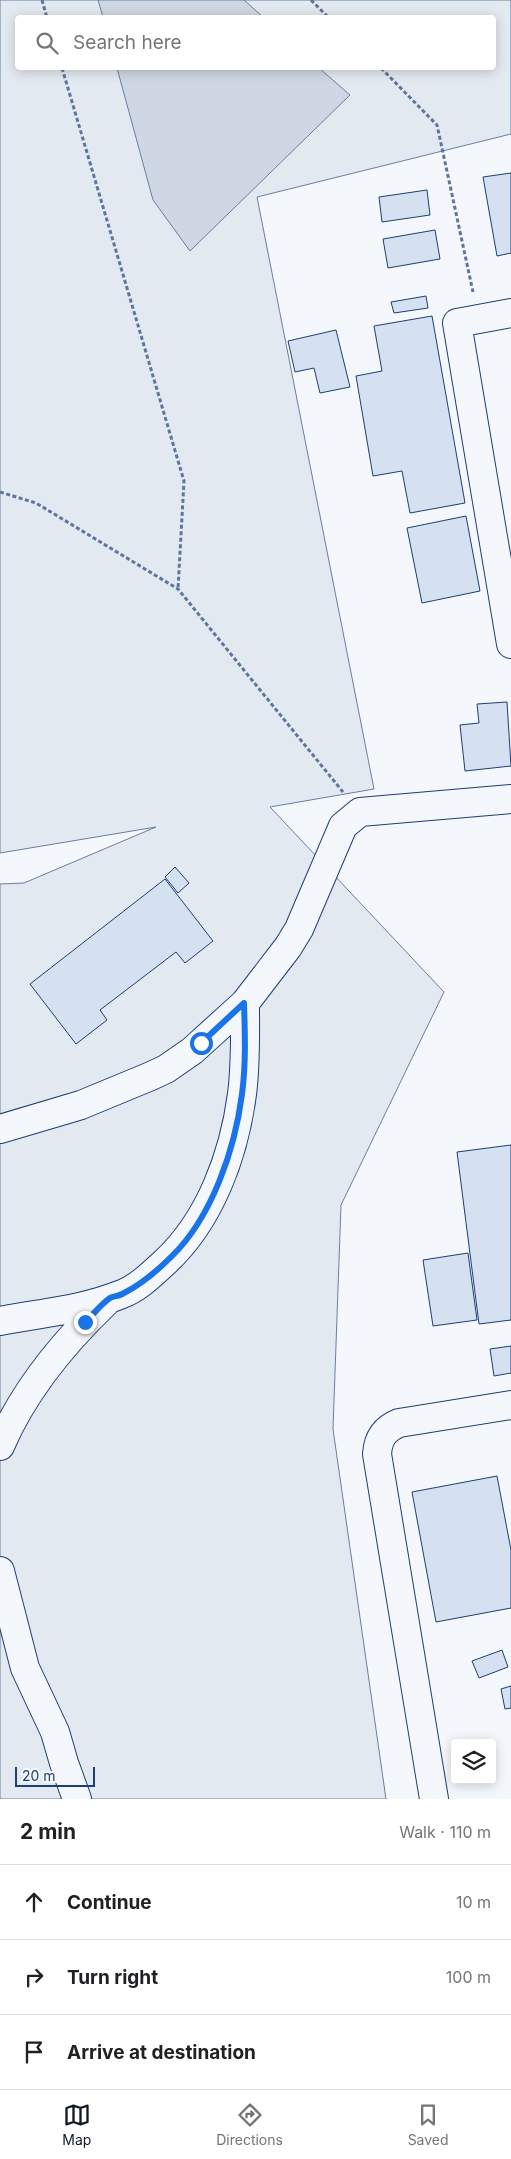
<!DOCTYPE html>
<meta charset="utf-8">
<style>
:root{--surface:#fff;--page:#f6f6f6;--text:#202124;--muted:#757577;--line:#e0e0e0;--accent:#111827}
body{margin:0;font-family:Inter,sans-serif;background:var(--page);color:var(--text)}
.controls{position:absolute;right:15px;bottom:15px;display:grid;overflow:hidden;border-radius:5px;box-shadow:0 2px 12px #0003}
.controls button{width:45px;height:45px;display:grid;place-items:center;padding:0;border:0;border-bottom:1px solid var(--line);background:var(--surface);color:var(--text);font:25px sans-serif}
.scale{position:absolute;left:15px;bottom:12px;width:80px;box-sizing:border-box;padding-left:5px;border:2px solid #1d3f73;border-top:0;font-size:14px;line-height:18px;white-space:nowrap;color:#1d3f73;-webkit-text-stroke:4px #f4f7fb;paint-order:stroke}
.stop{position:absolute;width:15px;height:15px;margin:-11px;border:4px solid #1a73e8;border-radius:50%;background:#fff}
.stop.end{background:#1a73e8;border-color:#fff;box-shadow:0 1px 5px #0008}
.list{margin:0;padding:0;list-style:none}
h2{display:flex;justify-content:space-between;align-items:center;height:65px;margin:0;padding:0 20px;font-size:21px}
h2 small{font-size:16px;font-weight:400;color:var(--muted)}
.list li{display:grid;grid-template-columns:32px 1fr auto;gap:15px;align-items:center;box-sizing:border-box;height:75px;padding:0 20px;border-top:1px solid var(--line)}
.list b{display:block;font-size:19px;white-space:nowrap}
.list em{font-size:16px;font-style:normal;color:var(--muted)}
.icon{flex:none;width:28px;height:28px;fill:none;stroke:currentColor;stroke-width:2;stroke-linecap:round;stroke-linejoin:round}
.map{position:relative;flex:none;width:511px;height:1799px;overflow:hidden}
.search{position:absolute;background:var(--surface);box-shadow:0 2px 12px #0003;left:15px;right:15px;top:15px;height:55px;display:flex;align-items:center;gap:12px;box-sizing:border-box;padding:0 18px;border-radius:5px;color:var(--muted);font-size:19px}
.sheet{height:290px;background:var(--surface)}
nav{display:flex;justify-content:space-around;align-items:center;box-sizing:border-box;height:70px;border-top:1px solid var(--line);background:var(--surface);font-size:14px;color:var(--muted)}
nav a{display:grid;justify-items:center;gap:2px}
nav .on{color:var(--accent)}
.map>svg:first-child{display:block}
</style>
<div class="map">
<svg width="511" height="1799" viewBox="0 0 511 1799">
<rect width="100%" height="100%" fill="#f4f7fb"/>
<path fill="#e3e9f0" stroke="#687fa3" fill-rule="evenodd" d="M 0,0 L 511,0 L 511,134 L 257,197 L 374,789 L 270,807 L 444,992 L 341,1205 L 333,1429 L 386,1799 L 0,1799 L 0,884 L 24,883 L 156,827 L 0,853 ZM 18,18 L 494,18 L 494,68 L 18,68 Z"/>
<path fill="#cfd7e4" stroke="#687fa3" d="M 98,0 L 244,0 L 263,17 L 103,17 Z
M 117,68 L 319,68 L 350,95 L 190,251 L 153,200 Z"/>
<path fill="#d5e0f0" stroke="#1d3f73" d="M 511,173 L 511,253 L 497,256 L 483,177 Z
M 427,190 L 430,215 L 382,222 L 379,197 Z
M 435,230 L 440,259 L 388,268 L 383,239 Z
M 426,296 L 428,308 L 394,313 L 391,302 Z
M 432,316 L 465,503 L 410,513 L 402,471 L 373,476 L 356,376 L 382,371 L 374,326 Z
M 336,330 L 350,387 L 320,393 L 314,368 L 295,372 L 288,341 Z
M 466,516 L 480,591 L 422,603 L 407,528 Z
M 507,702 L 511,766 L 465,771 L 460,725 L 479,723 L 477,704 Z
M 175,867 L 189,883 L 178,893 L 165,877 Z
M 165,879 L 213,941 L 185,963 L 176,952 L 100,1010 L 107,1020 L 76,1044 L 30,984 Z
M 511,1145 L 511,1320 L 479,1324 L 457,1152 Z
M 468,1253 L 477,1320 L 433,1326 L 423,1260 Z
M 511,1346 L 511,1373 L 494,1376 L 490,1349 Z
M 497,1476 L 511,1550 L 511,1608 L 436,1622 L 412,1492 Z
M 502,1650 L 508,1667 L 479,1678 L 472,1661 Z
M 511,1686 L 511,1708 L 505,1709 L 501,1689 Z"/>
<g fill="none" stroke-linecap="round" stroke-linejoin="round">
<g stroke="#1d3f73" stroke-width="30">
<path id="minor" d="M 511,313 L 457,323 L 511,644
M 0,1129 L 81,1105 L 151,1076 L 166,1069 L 192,1051 L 245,1003 L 288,947 L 299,929 L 343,826 L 360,812 L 511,799
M 0,1321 C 41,1313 83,1310 122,1294 C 138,1288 152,1274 164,1263 C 210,1221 234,1155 242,1094 C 246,1064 245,1033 245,1003
M 0,1446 C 24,1390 62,1344 106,1302
M 0,1571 L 25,1668 L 55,1732 L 64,1763 L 77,1799
M 434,1799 L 377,1454 C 378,1439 384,1429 399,1423 L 511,1405"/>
</g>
<path stroke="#5e769c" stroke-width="3" stroke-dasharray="4 2.5" stroke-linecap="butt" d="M 42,0 L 47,18
M 311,0 L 329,18
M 62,68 L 184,481 L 178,589
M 381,68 L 437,125 L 473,292
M 0,492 L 36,503 L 178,589 L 343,792"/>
<use href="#minor" stroke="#f4f7fb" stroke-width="28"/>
</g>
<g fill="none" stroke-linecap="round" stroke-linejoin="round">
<path stroke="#1a73e8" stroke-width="6" d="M 85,1322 C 93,1315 101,1304 110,1298 C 114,1296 120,1296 124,1293 C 142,1284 158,1270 172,1256 C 212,1217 235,1149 242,1094 C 246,1064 245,1034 244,1003 L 201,1043"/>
</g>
</svg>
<div class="controls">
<button><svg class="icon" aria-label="layers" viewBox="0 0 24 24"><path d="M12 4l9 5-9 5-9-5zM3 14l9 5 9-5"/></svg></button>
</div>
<div class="scale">20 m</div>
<div class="stop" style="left:201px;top:1043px"></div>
<div class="stop end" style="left:85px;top:1322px"></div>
<div class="search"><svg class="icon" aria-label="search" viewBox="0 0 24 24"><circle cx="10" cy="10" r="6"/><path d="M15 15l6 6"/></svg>Search here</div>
</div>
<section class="sheet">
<h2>2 min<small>Walk · 110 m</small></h2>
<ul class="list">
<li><svg class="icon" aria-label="ahead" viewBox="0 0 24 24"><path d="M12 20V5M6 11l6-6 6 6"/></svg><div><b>Continue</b></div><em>10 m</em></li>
<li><svg class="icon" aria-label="right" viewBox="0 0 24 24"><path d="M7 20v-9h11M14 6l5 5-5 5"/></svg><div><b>Turn right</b></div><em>100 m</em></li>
<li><svg class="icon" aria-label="arrive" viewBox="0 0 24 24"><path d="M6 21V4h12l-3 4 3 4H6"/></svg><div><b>Arrive at destination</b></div></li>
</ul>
</section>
<nav>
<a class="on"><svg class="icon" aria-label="map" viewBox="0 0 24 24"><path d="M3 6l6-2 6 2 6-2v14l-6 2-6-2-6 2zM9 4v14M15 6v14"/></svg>Map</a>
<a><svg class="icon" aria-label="directions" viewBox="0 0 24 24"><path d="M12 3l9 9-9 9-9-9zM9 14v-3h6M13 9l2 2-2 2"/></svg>Directions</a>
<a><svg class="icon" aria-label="saved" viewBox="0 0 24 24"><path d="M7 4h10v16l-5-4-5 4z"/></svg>Saved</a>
</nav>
